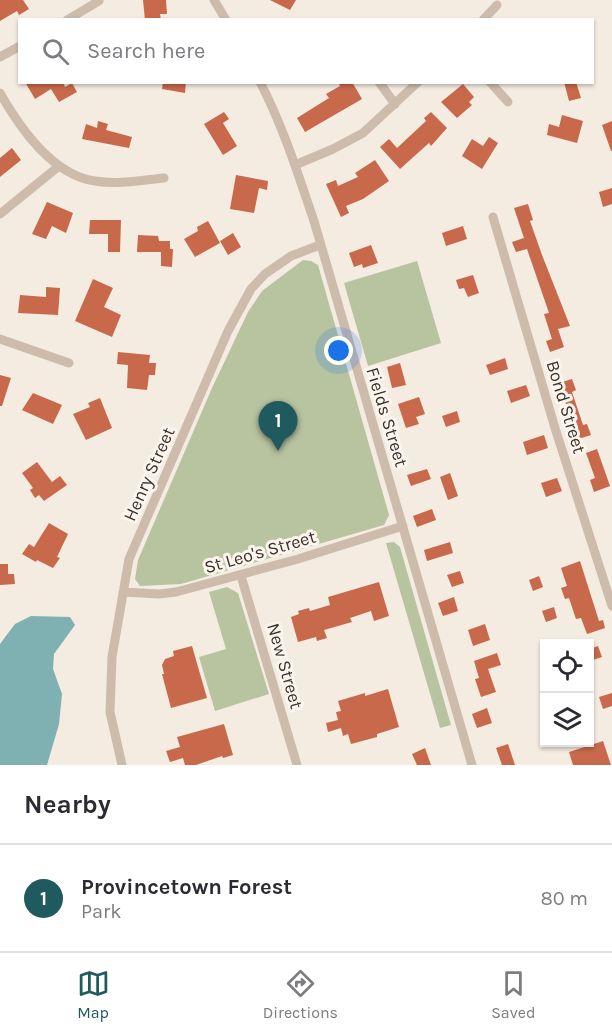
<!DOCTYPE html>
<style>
:root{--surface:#fff;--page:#f7f7f7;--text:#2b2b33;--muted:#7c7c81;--line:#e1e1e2;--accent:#1f5a5e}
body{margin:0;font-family:Karla,sans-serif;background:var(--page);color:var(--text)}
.controls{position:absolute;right:18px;bottom:18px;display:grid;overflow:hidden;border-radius:0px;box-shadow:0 2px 4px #0004}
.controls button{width:54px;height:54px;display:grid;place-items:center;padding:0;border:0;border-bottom:2px solid var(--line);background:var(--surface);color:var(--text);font:30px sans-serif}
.you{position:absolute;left:339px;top:351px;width:21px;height:21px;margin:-15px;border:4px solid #fff;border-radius:50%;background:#1a73e8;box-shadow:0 0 0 9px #1a73e833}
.badge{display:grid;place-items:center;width:39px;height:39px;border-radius:50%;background:var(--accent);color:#fff;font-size:20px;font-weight:700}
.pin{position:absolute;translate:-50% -50px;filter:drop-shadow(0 2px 3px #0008)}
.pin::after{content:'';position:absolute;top:32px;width:21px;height:18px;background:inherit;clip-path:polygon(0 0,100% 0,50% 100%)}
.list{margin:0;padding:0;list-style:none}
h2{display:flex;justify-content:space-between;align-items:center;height:78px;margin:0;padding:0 24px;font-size:26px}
h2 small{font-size:20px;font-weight:400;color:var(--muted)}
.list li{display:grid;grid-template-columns:39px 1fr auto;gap:18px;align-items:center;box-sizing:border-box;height:108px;padding:0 24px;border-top:2px solid var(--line)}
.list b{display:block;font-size:22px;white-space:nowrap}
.list p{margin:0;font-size:20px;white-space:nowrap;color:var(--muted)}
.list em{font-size:20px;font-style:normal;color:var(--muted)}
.icon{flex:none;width:33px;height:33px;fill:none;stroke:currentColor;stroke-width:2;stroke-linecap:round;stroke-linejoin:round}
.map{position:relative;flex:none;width:612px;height:765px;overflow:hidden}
.search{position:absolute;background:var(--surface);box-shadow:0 2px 4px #0004;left:18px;right:18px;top:18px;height:66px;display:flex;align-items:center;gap:15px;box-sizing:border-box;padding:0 21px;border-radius:0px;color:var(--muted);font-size:22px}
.sheet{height:186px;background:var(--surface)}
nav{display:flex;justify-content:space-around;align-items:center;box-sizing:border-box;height:84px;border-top:2px solid var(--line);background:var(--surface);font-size:16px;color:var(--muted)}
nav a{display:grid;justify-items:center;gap:3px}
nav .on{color:var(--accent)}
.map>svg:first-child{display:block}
</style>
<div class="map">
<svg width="612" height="765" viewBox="0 0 612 765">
<rect width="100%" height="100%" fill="#f4ebe1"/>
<path fill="#b8c4a0" d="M 303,260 L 311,261 L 318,265 L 389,515 L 384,525 L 181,584 L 140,586 L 135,579 L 138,560 L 212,388 L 248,312 L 262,291 Z
M 417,261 L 441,343 L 368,366 L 344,283 Z
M 394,542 L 400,547 L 451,725 L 440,728 L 386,543 Z
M 227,587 L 238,593 L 269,694 L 215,711 L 199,657 L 226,649 L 209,592 Z"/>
<path fill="#7fb0b2" d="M 31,616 L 70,617 L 75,625 L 54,654 L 53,669 L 62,694 L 59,724 L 47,765 L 0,765 L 0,644 L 15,624 Z"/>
<path fill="#c8694b" d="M 0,0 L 23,0 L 29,9 L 19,15 L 17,11 L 0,21 Z
M 143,0 L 166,0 L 167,14 L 160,14 L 161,20 L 145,20 Z
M 270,0 L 296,0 L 290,10 Z
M 25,82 L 63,82 L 65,87 L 72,83 L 77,92 L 59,102 L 51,89 L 35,99 Z
M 163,82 L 186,82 L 185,93 L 162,89 Z
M 338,82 L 352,82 L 362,99 L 305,132 L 297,118 L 329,98 L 326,94 L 340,86 Z
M 564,82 L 576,82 L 581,98 L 569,101 Z
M 463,84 L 474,97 L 469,102 L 472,105 L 457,118 L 441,102 Z
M 224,112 L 229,119 L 223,123 L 237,146 L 223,155 L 204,124 Z
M 431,112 L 447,128 L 431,146 L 429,143 L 400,169 L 380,147 L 389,139 L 397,148 L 426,121 L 424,118 Z
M 562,115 L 583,121 L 577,143 L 547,135 L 549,124 L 559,127 Z
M 98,121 L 108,124 L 106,130 L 132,137 L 129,148 L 82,139 L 86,124 L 97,128 Z
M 612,121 L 612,151 L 611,151 L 602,125 Z
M 489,137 L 498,143 L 482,169 L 462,156 L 472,139 L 483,146 Z
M 12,148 L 21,160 L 0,177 L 0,158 Z
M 375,160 L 389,181 L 363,199 L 346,206 L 349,213 L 341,217 L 326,184 L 336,180 L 338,186 L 358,177 L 355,173 Z
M 236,175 L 268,181 L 267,190 L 259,188 L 254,213 L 230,209 Z
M 612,188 L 612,204 L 603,207 L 599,192 Z
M 47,202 L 73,213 L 66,233 L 52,226 L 46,239 L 32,234 Z
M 528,204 L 533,220 L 530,221 L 542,255 L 570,326 L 558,329 L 564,347 L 550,352 L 546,341 L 552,339 L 544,314 L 549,313 L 527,249 L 516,252 L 512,242 L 524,238 L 514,208 Z
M 90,220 L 121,220 L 120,252 L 108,252 L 108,234 L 89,234 Z
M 208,221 L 220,243 L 195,257 L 184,239 L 198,231 L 197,227 Z
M 463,226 L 467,239 L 446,246 L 442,233 Z
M 233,233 L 241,247 L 228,255 L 220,241 Z
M 138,235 L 158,236 L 159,241 L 170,241 L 170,249 L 173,249 L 172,267 L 161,266 L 161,252 L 137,252 Z
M 371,245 L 378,263 L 363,268 L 362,264 L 354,267 L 349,253 Z
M 473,275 L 479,293 L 468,297 L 464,288 L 459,289 L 456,280 Z
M 93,279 L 113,288 L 104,307 L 121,315 L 112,337 L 75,321 Z
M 46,287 L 60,288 L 58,315 L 18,313 L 20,295 L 46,297 Z
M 118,352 L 150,355 L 149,363 L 156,363 L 155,375 L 149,375 L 147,390 L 127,388 L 128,365 L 117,364 Z
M 505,358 L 508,369 L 490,375 L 486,365 Z
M 400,363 L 406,385 L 392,388 L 387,367 Z
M 0,375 L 11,378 L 2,406 L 0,406 Z
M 572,379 L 576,390 L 572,392 L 583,425 L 587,424 L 591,435 L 572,441 L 568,430 L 574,428 L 559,383 Z
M 526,385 L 530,396 L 511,403 L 507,391 Z
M 33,393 L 62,405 L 53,424 L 22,410 Z
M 419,397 L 425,414 L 416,417 L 419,424 L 406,428 L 398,404 Z
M 100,398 L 112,428 L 86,440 L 73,414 L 90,407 L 88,403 Z
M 457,411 L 460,422 L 446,427 L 442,416 Z
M 544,435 L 548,448 L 527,455 L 523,442 Z
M 597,449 L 610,486 L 594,492 L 590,480 L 595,478 L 586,453 Z
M 37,462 L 52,482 L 60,476 L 67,485 L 44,501 L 39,495 L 35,498 L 30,490 L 33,488 L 22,473 Z
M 427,469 L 431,479 L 411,486 L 407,475 Z
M 450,473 L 458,496 L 448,500 L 440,477 Z
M 557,478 L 562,491 L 546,497 L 541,483 Z
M 432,509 L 436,520 L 417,527 L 413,516 Z
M 49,523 L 68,534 L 57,557 L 60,558 L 53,568 L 37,560 L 36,562 L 22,554 L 29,544 L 34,547 Z
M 450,542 L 453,553 L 427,561 L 424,550 Z
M 580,561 L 599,621 L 603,620 L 605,628 L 587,634 L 581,618 L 576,619 L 569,598 L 565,599 L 561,588 L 567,586 L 561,568 Z
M 0,564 L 8,564 L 8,574 L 14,574 L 15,584 L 0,585 Z
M 460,571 L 464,583 L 452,587 L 447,575 Z
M 539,576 L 543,587 L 533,591 L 529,580 Z
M 379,582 L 389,616 L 374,621 L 371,611 L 350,618 L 352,622 L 324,630 L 327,638 L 317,641 L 316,637 L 298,642 L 291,617 L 299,614 L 298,611 L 309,608 L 310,611 L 330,605 L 328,597 Z
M 454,597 L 458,611 L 443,616 L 438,603 Z
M 554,607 L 557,618 L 546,622 L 542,611 Z
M 485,624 L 490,640 L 473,646 L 468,630 Z
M 192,646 L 207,698 L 171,708 L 162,674 L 164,674 L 162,665 L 165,659 L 174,656 L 173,651 Z
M 598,646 L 602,657 L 590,661 L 590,649 Z
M 497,653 L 501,665 L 488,669 L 496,692 L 481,697 L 475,679 L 479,678 L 474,661 Z
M 388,689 L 399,727 L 377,734 L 377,737 L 351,744 L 348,734 L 343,736 L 341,728 L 328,732 L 326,723 L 338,720 L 336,712 L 341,711 L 338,701 L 365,693 L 365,696 Z
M 612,693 L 612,706 L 603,709 L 599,697 Z
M 487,708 L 492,723 L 477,728 L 472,714 Z
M 224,724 L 233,755 L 223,758 L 222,756 L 196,765 L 185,765 L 183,758 L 170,762 L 166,751 L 180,747 L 177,737 Z
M 603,741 L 611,765 L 573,765 L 569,752 Z
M 508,744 L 515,765 L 502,765 L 496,748 Z
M 425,748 L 431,765 L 417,765 L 412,754 Z"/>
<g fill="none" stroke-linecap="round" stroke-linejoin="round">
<path stroke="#cdbbac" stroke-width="9" d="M 214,0 L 226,20
M 67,20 L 99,1
M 483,20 L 497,5
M 0,57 L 20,46
M 260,82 C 283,126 298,174 314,221 L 472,765
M 379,82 L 395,104
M 490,82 L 508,102
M 0,93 C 20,128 52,175 95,181 C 118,185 142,180 164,178
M 295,165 L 333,149 L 363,133 L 418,82
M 0,214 L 59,166
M 493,217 L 555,428 L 612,606
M 0,339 L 69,363
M 241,576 L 297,765
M 123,592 L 159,594 L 176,592 L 298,559 L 403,526
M 122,765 L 110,712 L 112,657 L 129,559 L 228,331 L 251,289 L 265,274 L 291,256 L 320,245"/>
</g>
<g text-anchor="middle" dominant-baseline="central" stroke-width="6" stroke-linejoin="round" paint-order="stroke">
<g font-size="18" fill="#3b302b" stroke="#fbf5ee">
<text transform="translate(566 407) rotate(73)">Bond Street</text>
<text transform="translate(387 417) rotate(73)">Fields Street</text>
<text transform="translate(149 474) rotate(-66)">Henry Street</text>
<text transform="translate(260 552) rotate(-16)">St Leo's Street</text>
<text transform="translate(285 666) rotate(74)">New Street</text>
</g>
</g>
</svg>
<div class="controls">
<button><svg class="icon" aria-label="locate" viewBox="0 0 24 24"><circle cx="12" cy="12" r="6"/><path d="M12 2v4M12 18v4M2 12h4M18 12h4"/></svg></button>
<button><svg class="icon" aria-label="layers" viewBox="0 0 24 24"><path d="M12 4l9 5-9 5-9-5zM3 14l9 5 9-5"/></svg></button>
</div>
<div class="you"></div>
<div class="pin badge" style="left:278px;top:451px">1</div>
<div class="search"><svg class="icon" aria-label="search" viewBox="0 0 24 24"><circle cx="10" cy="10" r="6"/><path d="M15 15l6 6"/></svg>Search here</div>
</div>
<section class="sheet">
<h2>Nearby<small></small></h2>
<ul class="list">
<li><span class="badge">1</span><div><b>Provincetown Forest</b><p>Park</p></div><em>80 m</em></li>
</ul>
</section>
<nav>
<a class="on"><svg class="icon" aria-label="map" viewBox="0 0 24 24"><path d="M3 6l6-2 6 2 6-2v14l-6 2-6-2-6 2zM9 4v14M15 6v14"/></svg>Map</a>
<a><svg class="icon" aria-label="directions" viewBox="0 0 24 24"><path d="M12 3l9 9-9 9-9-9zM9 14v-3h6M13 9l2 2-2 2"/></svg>Directions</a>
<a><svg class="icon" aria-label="saved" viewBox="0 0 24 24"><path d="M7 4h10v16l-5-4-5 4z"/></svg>Saved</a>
</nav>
